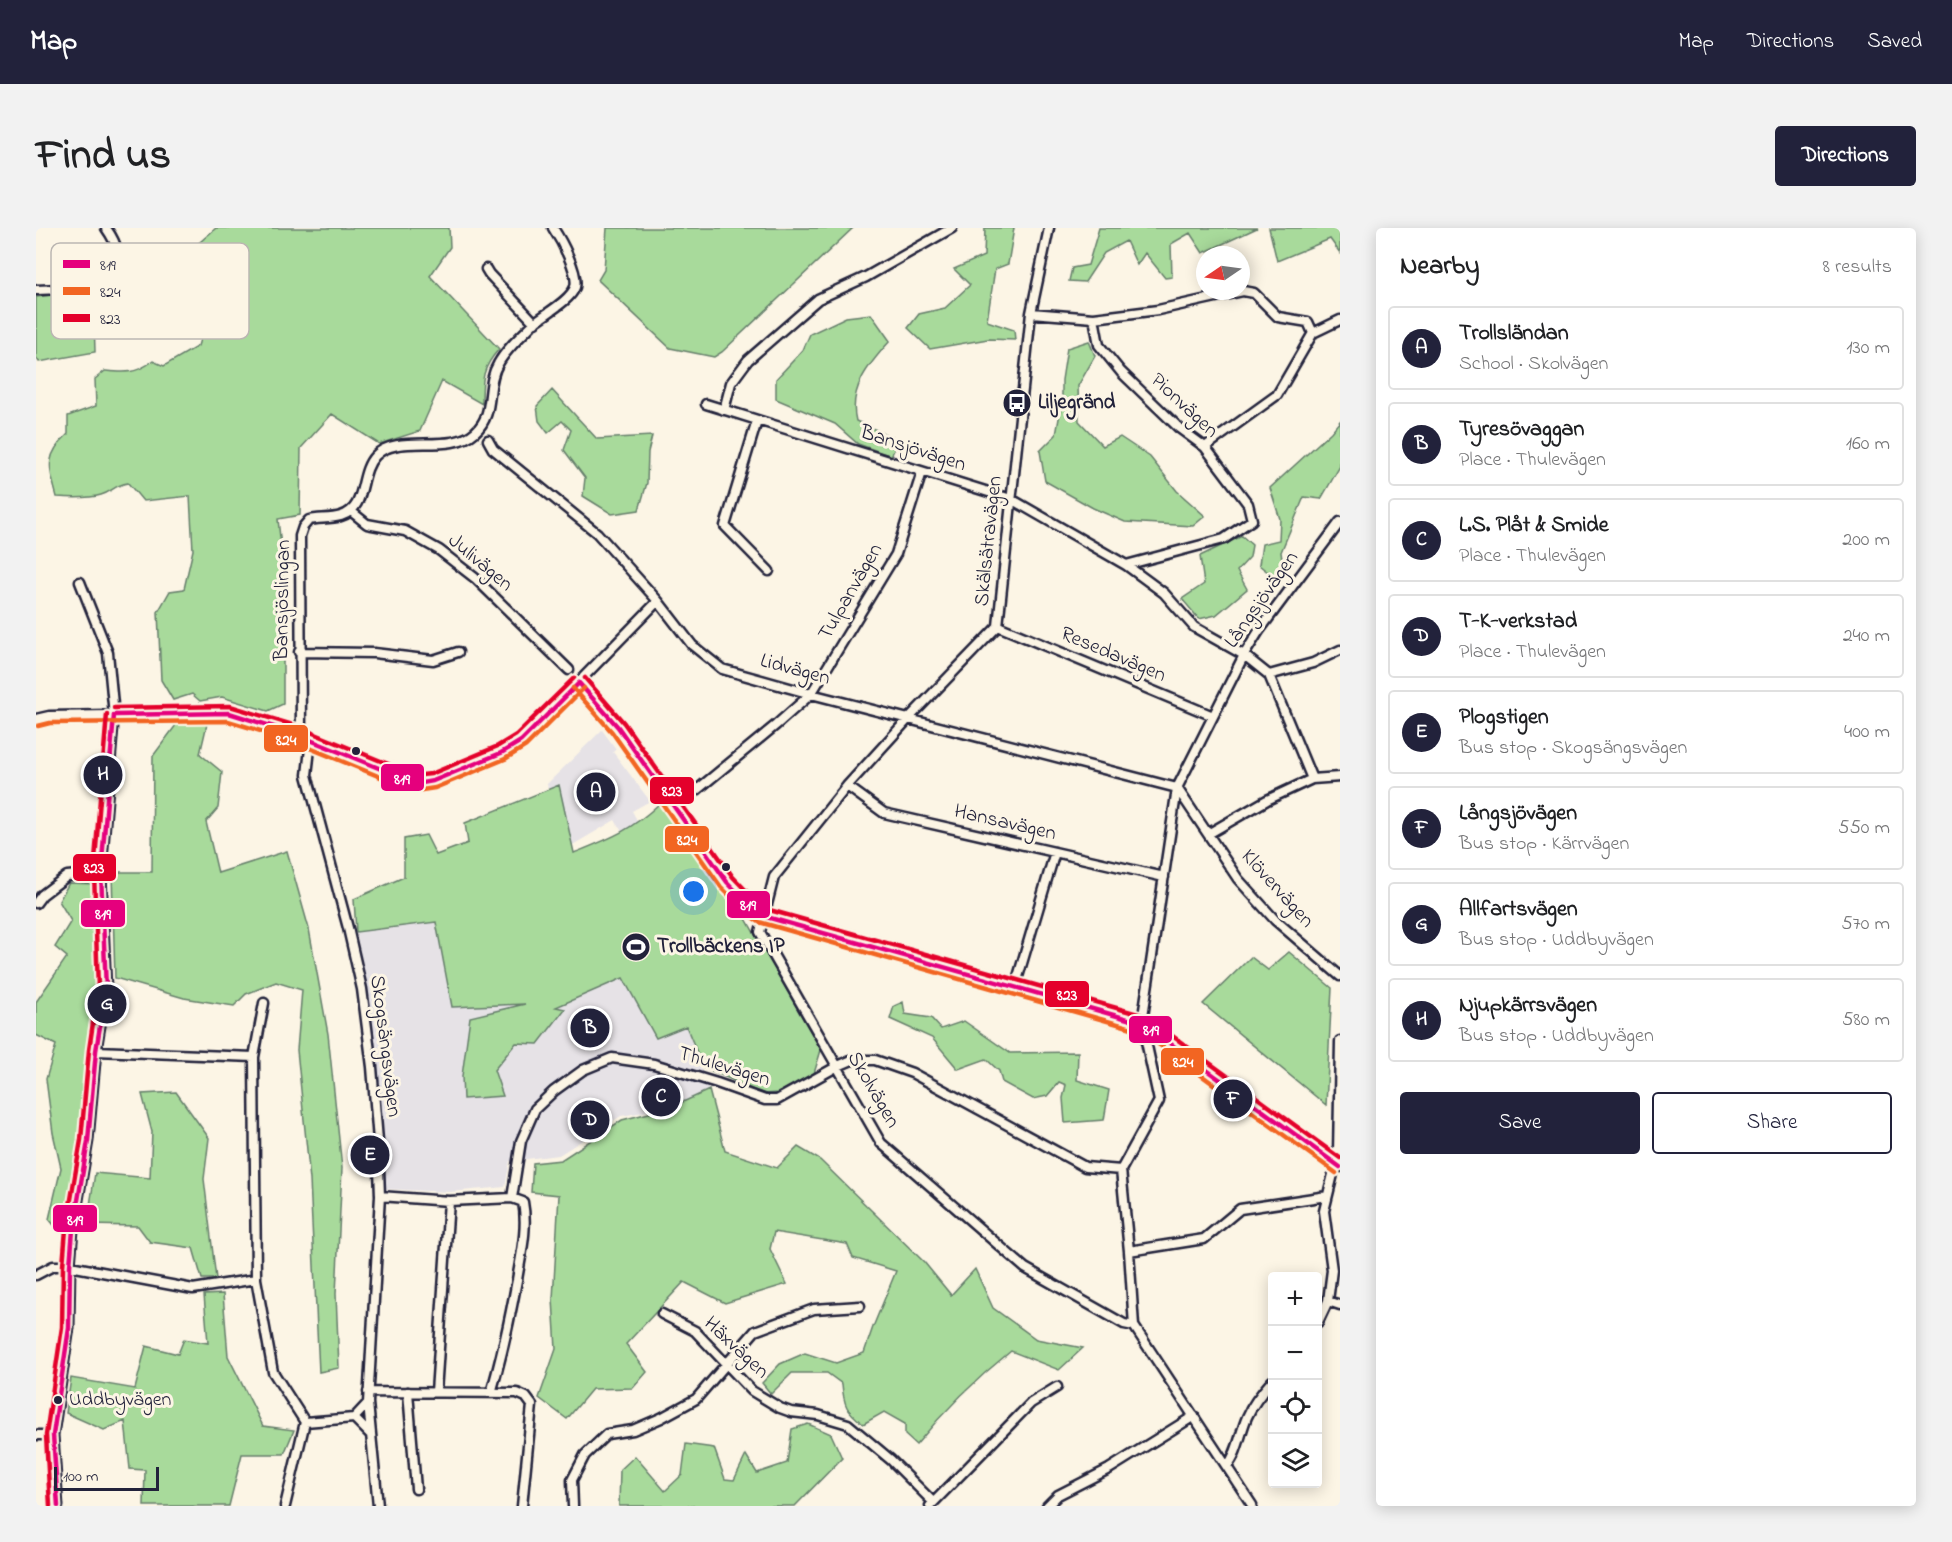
<!DOCTYPE html>
<meta charset="utf-8">
<style>
:root{--surface:#fff;--page:#f2f2f2;--text:#202124;--muted:#757577;--line:#e0e0e0;--accent:#22223b}
body{margin:0;font-family:"Indie Flower",sans-serif;background:var(--page);color:var(--text)}
.controls{position:absolute;right:18px;bottom:18px;display:grid;overflow:hidden;border-radius:6px;box-shadow:0 3px 15px #0003}
.controls button{width:54px;height:54px;display:grid;place-items:center;padding:0;border:0;border-bottom:2px solid var(--line);background:var(--surface);color:var(--text);font:30px sans-serif}
.compass{position:absolute;left:1160px;top:18px;width:54px;height:54px;border-radius:50%;background:var(--surface);box-shadow:0 3px 15px #0003;rotate:257deg}
.scale{position:absolute;left:18px;bottom:15px;width:105px;box-sizing:border-box;padding-left:6px;border:3px solid #22223b;border-top:0;font-size:16px;line-height:21px;white-space:nowrap;color:#22223b;-webkit-text-stroke:4px #fcf5e5;paint-order:stroke}
.you{position:absolute;left:658px;top:664px;width:21px;height:21px;margin:-15px;border:4px solid #fff;border-radius:50%;background:#1a73e8;box-shadow:0 0 0 9px #1a73e833}
.badge{display:grid;place-items:center;width:39px;height:39px;border-radius:50%;background:var(--accent);color:#fff;font-size:20px;font-weight:700}
.pin{position:absolute;translate:-50% -50%;border:3px solid #fff;box-shadow:0 2px 6px #0006}
.list{margin:0;padding:0;list-style:none}
h2{display:flex;justify-content:space-between;align-items:center;height:78px;margin:0;padding:0 24px;font-size:26px}
h2 small{font-size:20px;font-weight:400;color:var(--muted)}
.list li{display:grid;grid-template-columns:39px 1fr auto;gap:18px;align-items:center;box-sizing:border-box;height:84px;margin:0 12px 12px;padding:0 12px;border:2px solid var(--line);border-radius:6px}
.list b{display:block;font-size:22px;white-space:nowrap}
.list p{margin:0;font-size:20px;white-space:nowrap;color:var(--muted)}
.list em{font-size:20px;font-style:normal;color:var(--muted)}
.actions{display:flex;gap:12px;padding:18px 24px}
.actions a{flex:1;padding:14px 0;border:2px solid var(--accent);border-radius:6px;text-align:center;font-size:21px;color:var(--accent)}
.actions .main{background:var(--accent);color:#fff}
.icon{flex:none;width:33px;height:33px;fill:none;stroke:currentColor;stroke-width:2;stroke-linecap:round;stroke-linejoin:round}
.map{position:relative;flex:none;width:1304px;height:1278px;overflow:hidden;border-radius:6px}
header{display:flex;align-items:center;gap:36px;box-sizing:border-box;height:84px;padding:0 30px;background:var(--accent);color:#fff}
header strong{font-size:28px}
nav{display:flex;gap:33px;margin-inline-start:auto;font-size:21px}
.intro{display:flex;align-items:center;justify-content:space-between;box-sizing:border-box;height:144px;padding:0 36px}
h1{margin:0;font-size:42px}
.button{padding:15px 27px;border-radius:6px;background:var(--accent);color:#fff;font-size:21px;font-weight:700}
main{display:flex;gap:36px;padding:0 36px}
aside{flex:1;background:var(--surface);border-radius:6px;box-shadow:0 3px 15px #0003}
.map>svg:first-child{display:block}
</style>
<header>
<strong>Map</strong>
<nav><a>Map</a><a>Directions</a><a>Saved</a></nav>
</header>
<div class="intro"><h1>Find us</h1><a class="button">Directions</a></div>
<main>
<div class="map">
<svg width="1304" height="1278" viewBox="0 0 1304 1278">
<rect width="100%" height="100%" fill="#fcf5e5"/>
<filter id="ink" filterUnits="userSpaceOnUse"><feTurbulence type="fractalNoise" baseFrequency=".0167" numOctaves="2"/><feDisplacementMap in="SourceGraphic" scale="12" xChannelSelector="R" yChannelSelector="G"/><feConvolveMatrix kernelMatrix="1 2 1 2 8 2 1 2 1" color-interpolation-filters="sRGB"/></filter>
<g filter="url(#ink)">
<path fill="#e6e2e6" d="M 566,502 L 580,521 L 577,524 L 614,573 L 596,583 L 602,594 L 586,604 L 579,592 L 535,618 L 519,593 L 511,556 Z
M 400,694 L 416,779 L 497,775 L 515,782 L 587,750 L 620,810 L 650,798 L 673,862 L 636,879 L 585,888 L 523,927 L 474,933 L 469,959 L 414,964 L 347,961 L 344,862 L 328,743 L 320,704 Z"/>
<path fill="#a8da9b" stroke="#657e6b" stroke-width="1.5" d="M 180,0 L 413,0 L 414,19 L 394,48 L 463,121 C 446,140 446,150 446,176 L 406,153 L 384,203 L 343,216 L 296,186 L 265,220 L 264,287 L 242,291 L 247,337 L 247,476 L 232,483 L 186,469 L 164,473 L 156,466 L 137,472 L 125,452 L 122,384 L 134,363 L 148,361 L 157,322 L 154,268 L 107,273 L 92,255 C 78,257 76,264 65,267 C 51,271 35,270 21,269 C 13,240 8,228 32,206 L 32,188 L 60,178 L 59,151 L 69,143 C 90,145 99,146 117,133 L 128,138 L 162,118 L 167,101 L 180,86 L 149,60 L 140,35 Z
M 571,0 L 817,0 L 686,124 L 678,129 L 634,120 L 562,52 L 568,42 Z
M 949,0 L 978,0 L 972,36 L 959,41 L 951,93 L 978,102 L 979,112 L 952,111 L 894,121 L 872,100 L 883,86 L 909,80 L 934,57 L 918,41 L 948,28 Z
M 1063,0 L 1221,0 L 1167,25 L 1154,5 L 1135,16 L 1136,49 L 1129,50 L 1109,25 L 1101,37 L 1090,13 L 1068,25 L 1049,54 L 1033,53 L 1036,40 L 1052,37 Z
M 1233,0 L 1304,0 L 1304,25 L 1294,11 L 1241,33 Z
M 79,50 L 94,74 L 58,91 L 59,124 L 3,134 L 0,129 L 0,69 L 55,62 Z
M 835,86 L 854,113 C 833,136 812,161 820,193 L 863,212 L 855,228 L 822,216 L 799,196 L 740,171 L 740,151 L 767,122 L 774,106 L 810,89 Z
M 1053,113 L 1059,128 L 1042,158 L 1043,193 L 1067,218 L 1084,209 L 1114,229 L 1141,263 L 1169,288 L 1157,298 L 1089,294 L 1057,280 L 1009,253 L 1004,223 L 1020,207 L 1026,174 L 1026,152 L 1031,120 Z
M 516,162 L 561,211 L 616,208 L 612,224 L 611,255 L 603,282 L 576,286 L 547,268 L 549,250 L 528,222 L 535,202 L 526,193 L 512,205 L 503,193 L 501,178 Z
M 1304,193 L 1304,238 L 1285,271 L 1268,269 L 1245,324 L 1248,345 L 1238,349 L 1223,337 L 1226,316 L 1243,312 L 1244,291 L 1234,260 L 1295,204 Z
M 1206,308 L 1216,317 L 1214,329 L 1201,343 L 1211,361 L 1180,387 L 1163,391 L 1146,371 L 1168,356 L 1164,328 Z
M 143,493 L 171,496 L 164,526 L 186,544 L 182,580 L 170,594 L 182,645 L 251,623 L 273,701 L 292,806 L 306,940 L 300,1066 L 303,1140 L 283,1144 L 274,952 L 261,822 L 266,762 L 240,754 L 210,766 L 198,778 L 148,770 L 79,750 L 76,644 L 116,644 L 117,528 Z
M 523,557 L 538,625 C 575,610 594,603 623,576 L 680,654 L 709,689 L 785,822 L 777,849 L 742,865 L 727,866 L 667,839 L 650,798 L 620,810 L 587,750 L 520,779 L 529,781 L 502,816 L 480,815 L 458,842 L 467,868 L 427,871 L 426,848 L 434,789 L 489,776 L 416,779 L 400,694 L 320,704 L 318,671 L 368,649 L 368,611 L 390,607 L 400,627 L 432,615 L 429,595 Z
M 33,655 L 59,656 L 63,745 L 37,966 L 31,992 L 18,997 L 13,991 L 25,940 L 17,905 L 10,851 L 20,817 L 0,807 L 0,774 L 31,729 L 19,719 L 35,693 L 23,673 Z
M 1253,724 L 1296,760 L 1290,877 L 1167,776 L 1215,729 L 1232,742 Z
M 867,774 L 869,786 L 895,790 L 905,801 L 928,793 L 974,825 L 1042,824 L 1041,852 L 1073,862 L 1068,892 L 1029,895 L 1027,870 L 1030,857 L 1023,854 L 1011,868 L 997,871 L 966,854 L 963,843 L 950,831 L 922,841 L 896,810 L 854,791 L 858,778 Z
M 673,862 L 689,923 L 741,940 L 762,919 L 784,932 L 888,1034 L 915,1067 L 939,1041 L 957,1080 L 1000,1111 L 1047,1120 L 1023,1142 L 975,1123 C 940,1151 908,1183 880,1217 L 869,1207 L 869,1196 L 848,1184 L 827,1196 C 810,1182 808,1178 806,1156 L 791,1145 L 756,1145 L 735,1166 L 726,1155 L 744,1136 L 769,1125 L 800,1135 L 828,1125 L 837,1099 L 860,1043 L 817,1030 L 811,1016 L 738,1004 L 734,1021 L 751,1056 L 689,1075 L 648,1054 L 590,1116 L 611,1144 L 597,1160 L 556,1161 L 531,1191 L 503,1170 L 520,1121 L 517,1071 L 523,967 L 495,964 L 497,935 L 525,932 L 586,892 L 636,879 Z
M 140,864 L 173,910 L 168,951 L 180,1051 L 166,1051 L 157,1020 L 114,1014 L 102,998 L 51,997 L 59,945 L 114,950 L 116,904 L 106,866 Z
M 187,1066 L 192,1128 L 227,1198 L 258,1202 L 248,1226 L 206,1226 L 193,1278 L 108,1278 L 109,1242 L 94,1241 L 89,1193 L 68,1202 L 30,1185 L 35,1150 L 99,1161 L 110,1118 L 142,1126 L 148,1111 L 172,1115 L 168,1067 Z
M 772,1196 L 795,1206 L 806,1230 L 759,1278 L 583,1278 L 584,1242 L 599,1228 L 629,1263 L 646,1247 L 650,1216 L 678,1220 L 689,1251 L 698,1252 L 710,1227 L 721,1245 L 751,1235 L 756,1201 Z"/>
<g fill="none" stroke-linecap="round" stroke-linejoin="round">
<g stroke="#22223b" stroke-width="13">
<path id="street" d="M 1013,0 L 995,85 L 962,398 L 873,490 L 811,558 L 738,649 L 724,704 L 845,915 L 989,1040 L 1088,1096 L 1098,1098 L 1216,1277
M108 39a6 6 0 1 1 12 0a6 6 0 1 1-12 0Z
M 450,41 L 453,46 L 499,95
M 75,49 L 108,41
M 0,62 L 26,61 L 75,49 C 86,29 82,17 70,0
M 995,85 L 1058,90 L 1122,82 L 1207,63 L 1218,65 L 1242,89 L 1272,94 L 1277,105
M 1058,90 L 1063,117 L 1085,144 L 1143,200 L 1169,219 L 1212,276 L 1216,292 L 1188,311 L 1090,337
M 67,102 C 95,96 156,91 130,46 L 119,41
M 670,176 L 975,271 L 1090,337 L 1128,365 L 1158,399 L 1208,427 L 1233,447 L 1276,551
M 688,182 L 695,155 L 712,132 L 782,71 L 830,49 L 916,0
M 721,193 L 689,298 L 733,343
M 452,212 L 457,221 L 561,305 L 622,373 L 656,417 L 686,441 L 775,466 L 1141,560 L 1202,651 L 1239,692 L 1304,748
M 1169,219 L 1241,167 L 1277,105 L 1304,92
M 316,284 L 331,296 L 369,303 L 403,322 L 439,350 L 533,442
M 962,398 L 1177,488
M 263,424 L 338,425 L 397,432 L 422,424
M 1233,447 L 1277,435 L 1304,422
M 543,455 L 582,499 L 691,654 L 718,682 L 727,688 L 1106,795 L 1304,939
M 0,491 L 13,488 L 193,485 L 257,505 L 372,552 L 386,555 L 397,553 L 465,525 L 485,513 L 622,373
M 265,508 L 264,308 L 267,299 L 273,292 C 283,290 295,291 305,288 C 332,280 322,246 339,228 C 361,204 414,227 439,204 C 460,186 449,157 462,136 C 470,121 486,107 498,95 C 509,86 535,72 539,59 C 543,45 525,12 517,0
M 275,512 L 271,547 L 312,700 L 326,761 L 336,839 L 342,913 L 344,968 L 332,1175 L 342,1278
M 811,558 L 848,585 L 1128,649
M 639,580 L 740,497 L 775,466 L 860,326 L 886,244
M 1172,606 L 1231,572 L 1276,551 L 1304,549
M 0,675 L 6,667 L 31,648 L 65,645
M 979,759 L 1019,624
M 228,775 L 218,829 L 220,1051 L 237,1144 L 269,1194
M 60,823 L 218,829
M 344,968 L 413,973 L 476,970 L 487,974 C 492,1000 485,1027 481,1052 C 474,1090 466,1128 455,1165
M 476,970 L 485,913 L 499,881 L 518,863 L 547,842 L 576,830 L 618,836 L 681,855 L 729,872 L 741,872 L 802,838 L 816,832 L 839,832 L 876,845 L 1049,939 L 1085,942
M 1093,1023 L 1168,1011 L 1204,981 L 1291,968
M 0,1047 L 17,1038 L 34,1038 L 157,1061 L 220,1051
M 1292,1073 L 1304,1077
M 626,1086 L 659,1103 L 716,1163 L 744,1180 L 755,1184 L 782,1187 L 812,1196 L 855,1232 L 897,1274
M 1282,1094 L 1292,1073 L 1296,1042 L 1288,983 L 1302,926 L 1304,813
M 1098,1098 L 1093,1023 L 1085,942 L 1123,873 L 1106,795 L 1141,560 L 1208,427 L 1223,403 L 1304,294
M 332,1164 L 481,1165 L 490,1169 L 496,1177 L 486,1278
M 372,1164 L 380,1261
M 400,1164 L 413,973
M 318,1190 L 332,1175
M 0,1207 L 17,1207
M 1191,1238 C 1202,1225 1204,1205 1211,1189 C 1217,1175 1227,1163 1236,1153
M 22,1278 L 17,1207 L 33,1100 L 34,1038 L 37,1002 L 52,913 L 60,823 L 70,761 L 65,645 L 78,487 L 72,425 L 44,354
M 249,1278 L 269,1194 L 318,1190 L 335,1207
M 537,1278 L 536,1252 L 549,1227 L 571,1206 L 597,1202 L 625,1190 L 660,1171 L 719,1103 L 778,1081 L 824,1078
M 894,1278 L 995,1175 L 1021,1159
M 1011,1278 L 1022,1267 L 1073,1241 L 1158,1188"/>
</g>
<use href="#street" stroke="#fcf5e5" stroke-width="8"/>
<g stroke="#fcf5e5" stroke-width="9">
<path id="bus-1" d="M 543,455 L 582,499 L 691,654 L 718,682 L 727,688 L 1106,795 L 1304,939
M 78,487 L 193,485 L 257,505 L 372,552 L 386,555 L 397,553 L 465,525 L 485,513 L 543,455
M 22,1278 L 17,1207 L 33,1100 L 34,1038 L 37,1002 L 52,913 L 60,823 L 70,761 L 65,645 L 78,487"/>
</g>
<g stroke="#fcf5e5" stroke-width="9">
<path id="bus-2" d="M 537,460 L 576,504 L 685,659 L 713,687 L 723,694 L 1103,802 L 1300,945
M 2,498 L 14,495 L 192,493 L 254,512 L 369,559 L 386,562 L 399,560 L 469,531 L 490,518 L 548,460"/>
</g>
<g stroke="#fcf5e5" stroke-width="9">
<path id="bus-3" d="M 549,450 L 588,495 L 697,649 L 723,676 L 730,681 L 1109,788 L 1304,930
M 78,480 L 194,478 L 260,498 L 374,545 L 386,547 L 395,546 L 462,518 L 480,507 L 538,450
M 14,1278 L 10,1207 L 26,1099 L 27,1038 L 30,1001 L 45,912 L 53,822 L 62,761 L 58,644 L 71,486"/>
</g>
<use href="#bus-1" stroke="#e5007d" stroke-width="4.5"/>
<use href="#bus-2" stroke="#f26522" stroke-width="4.5"/>
<use href="#bus-3" stroke="#e4002b" stroke-width="4.5"/>
</g>
</g>
<defs>
<g id="bus-disc" transform="scale(1.5)"><circle r="9.5" fill="#22223b" stroke="#fcf5e5"/><path d="M-5-6H5V4H4V6H2V4H-2V6H-4V4H-5ZM-3.5-4V0h7V-4ZM-3.5 1.2v1.5H-2V1.2ZM2 1.2v1.5H3.5V1.2Z" fill="#fff"/></g>
<g id="stadium-disc" transform="scale(1.5)"><circle r="9.5" fill="#22223b" stroke="#fcf5e5"/><path d="M0-5a6.5 5 0 1 0 0 10a6.5 5 0 1 0 0-10ZM-3.5-1.8h7v3.6h-7Z" fill="#fff"/></g>
</defs>
<g fill-rule="evenodd">
<use href="#bus-disc" x="981" y="175"/>
<use href="#stadium-disc" x="600" y="719"/>
</g>
<g fill="#22223b" stroke="#fcf5e5" stroke-width="2">
<circle cx="320" cy="523" r="5"/>
<circle cx="690" cy="639" r="5"/>
<circle cx="22" cy="1172" r="5"/>
</g>
<g text-anchor="middle" dominant-baseline="central" stroke-width="6" stroke-linejoin="round" paint-order="stroke">
<g font-size="20" fill="#22223b" stroke="#fcf5e5" text-anchor="start">
<text x="33" y="1172">Uddbyvägen</text>
</g>
<g font-size="21" font-weight="bold" fill="#22223b" stroke="#fcf5e5" text-anchor="start">
<text x="1002" y="175">Liljegränd</text>
<text x="621" y="719">Trollbäckens IP</text>
</g>
<g font-size="21" fill="#22223b" stroke="#fcf5e5">
<text transform="translate(1148 178) rotate(43)">Pionvägen</text>
<text transform="translate(877 221) rotate(18)">Bansjövägen</text>
<text transform="translate(953 313) rotate(-84)">Skälsätravägen</text>
<text transform="translate(444 335) rotate(40)">Julivägen</text>
<text transform="translate(815 364) rotate(-60)">Tulpanvägen</text>
<text transform="translate(247 372) rotate(-89)">Bansjöslingan</text>
<text transform="translate(1226 372) rotate(-55)">Långsjövägen</text>
<text transform="translate(1077 427) rotate(23)">Resedavägen</text>
<text transform="translate(759 442) rotate(15)">Lidvägen</text>
<text transform="translate(969 595) rotate(13)">Hansavägen</text>
<text transform="translate(1241 661) rotate(48)">Klövervägen</text>
<text transform="translate(349 818) rotate(83)">Skogsängsvägen</text>
<text transform="translate(688 839) rotate(17)">Thulevägen</text>
<text transform="translate(837 862) rotate(60)">Skolvägen</text>
<text transform="translate(700 1120) rotate(43)">Häxvägen</text>
</g>
</g>
<rect x="15" y="15" width="198" height="96" rx="9" fill="#fcf5e5" stroke="#bbb6b2" stroke-width="1.5"/>
<rect x="27" y="32" width="27" height="8" fill="#e5007d"/>
<rect x="27" y="59" width="27" height="8" fill="#f26522"/>
<rect x="27" y="86" width="27" height="8" fill="#e4002b"/>
<g font-size="16" fill="#22223b">
<text x="64" y="42">819</text>
<text x="64" y="69">824</text>
<text x="64" y="96">823</text>
</g>
<g stroke="#fcf5e5" stroke-width="2">
<rect x="227" y="496" width="46" height="29" rx="6" fill="#f26522"/>
<rect x="344" y="535" width="45" height="29" rx="6" fill="#e5007d"/>
<rect x="613" y="548" width="46" height="29" rx="6" fill="#e4002b"/>
<rect x="628" y="597" width="46" height="28" rx="6" fill="#f26522"/>
<rect x="36" y="625" width="45" height="29" rx="6" fill="#e4002b"/>
<rect x="690" y="662" width="45" height="29" rx="6" fill="#e5007d"/>
<rect x="44" y="671" width="46" height="29" rx="6" fill="#e5007d"/>
<rect x="1008" y="752" width="46" height="28" rx="6" fill="#e4002b"/>
<rect x="1092" y="787" width="45" height="29" rx="6" fill="#e5007d"/>
<rect x="1124" y="819" width="45" height="29" rx="6" fill="#f26522"/>
<rect x="16" y="976" width="46" height="29" rx="6" fill="#e5007d"/>
</g>
<g font-size="16" text-anchor="middle" font-weight="bold" fill="#fff">
<text x="250" y="517">824</text>
<text x="366" y="556">819</text>
<text x="636" y="568">823</text>
<text x="651" y="617">824</text>
<text x="58" y="645">823</text>
<text x="712" y="682">819</text>
<text x="67" y="691">819</text>
<text x="1031" y="772">823</text>
<text x="1115" y="807">819</text>
<text x="1147" y="839">824</text>
<text x="39" y="997">819</text>
</g>
</svg>
<div class="controls">
<button>+</button>
<button>−</button>
<button><svg class="icon" aria-label="locate" viewBox="0 0 24 24"><circle cx="12" cy="12" r="6"/><path d="M12 2v4M12 18v4M2 12h4M18 12h4"/></svg></button>
<button><svg class="icon" aria-label="layers" viewBox="0 0 24 24"><path d="M12 4l9 5-9 5-9-5zM3 14l9 5 9-5"/></svg></button>
</div>
<svg class="compass" viewBox="-18 -18 36 36"><path d="M0-13l5 13h-10z" fill="#e53935"/><path d="M0 13l5-13h-10z" fill="#757577"/></svg>
<div class="scale">100 m</div>
<div class="you"></div>
<div class="pin badge" style="left:560px;top:564px">A</div>
<div class="pin badge" style="left:554px;top:800px">B</div>
<div class="pin badge" style="left:625px;top:869px">C</div>
<div class="pin badge" style="left:554px;top:892px">D</div>
<div class="pin badge" style="left:334px;top:927px">E</div>
<div class="pin badge" style="left:1197px;top:871px">F</div>
<div class="pin badge" style="left:71px;top:776px">G</div>
<div class="pin badge" style="left:67px;top:547px">H</div>
</div>
<aside>
<h2>Nearby<small>8 results</small></h2>
<ul class="list">
<li><span class="badge">A</span><div><b>Trollsländan</b><p>School · Skolvägen</p></div><em>130 m</em></li>
<li><span class="badge">B</span><div><b>Tyresövaggan</b><p>Place · Thulevägen</p></div><em>160 m</em></li>
<li><span class="badge">C</span><div><b>L.S. Plåt &amp; Smide</b><p>Place · Thulevägen</p></div><em>200 m</em></li>
<li><span class="badge">D</span><div><b>T-K-verkstad</b><p>Place · Thulevägen</p></div><em>240 m</em></li>
<li><span class="badge">E</span><div><b>Plogstigen</b><p>Bus stop · Skogsängsvägen</p></div><em>400 m</em></li>
<li><span class="badge">F</span><div><b>Långsjövägen</b><p>Bus stop · Kärrvägen</p></div><em>550 m</em></li>
<li><span class="badge">G</span><div><b>Allfartsvägen</b><p>Bus stop · Uddbyvägen</p></div><em>570 m</em></li>
<li><span class="badge">H</span><div><b>Njupkärrsvägen</b><p>Bus stop · Uddbyvägen</p></div><em>580 m</em></li>
</ul>
<div class="actions"><a class="main">Save</a><a>Share</a></div>
</aside>
</main>
